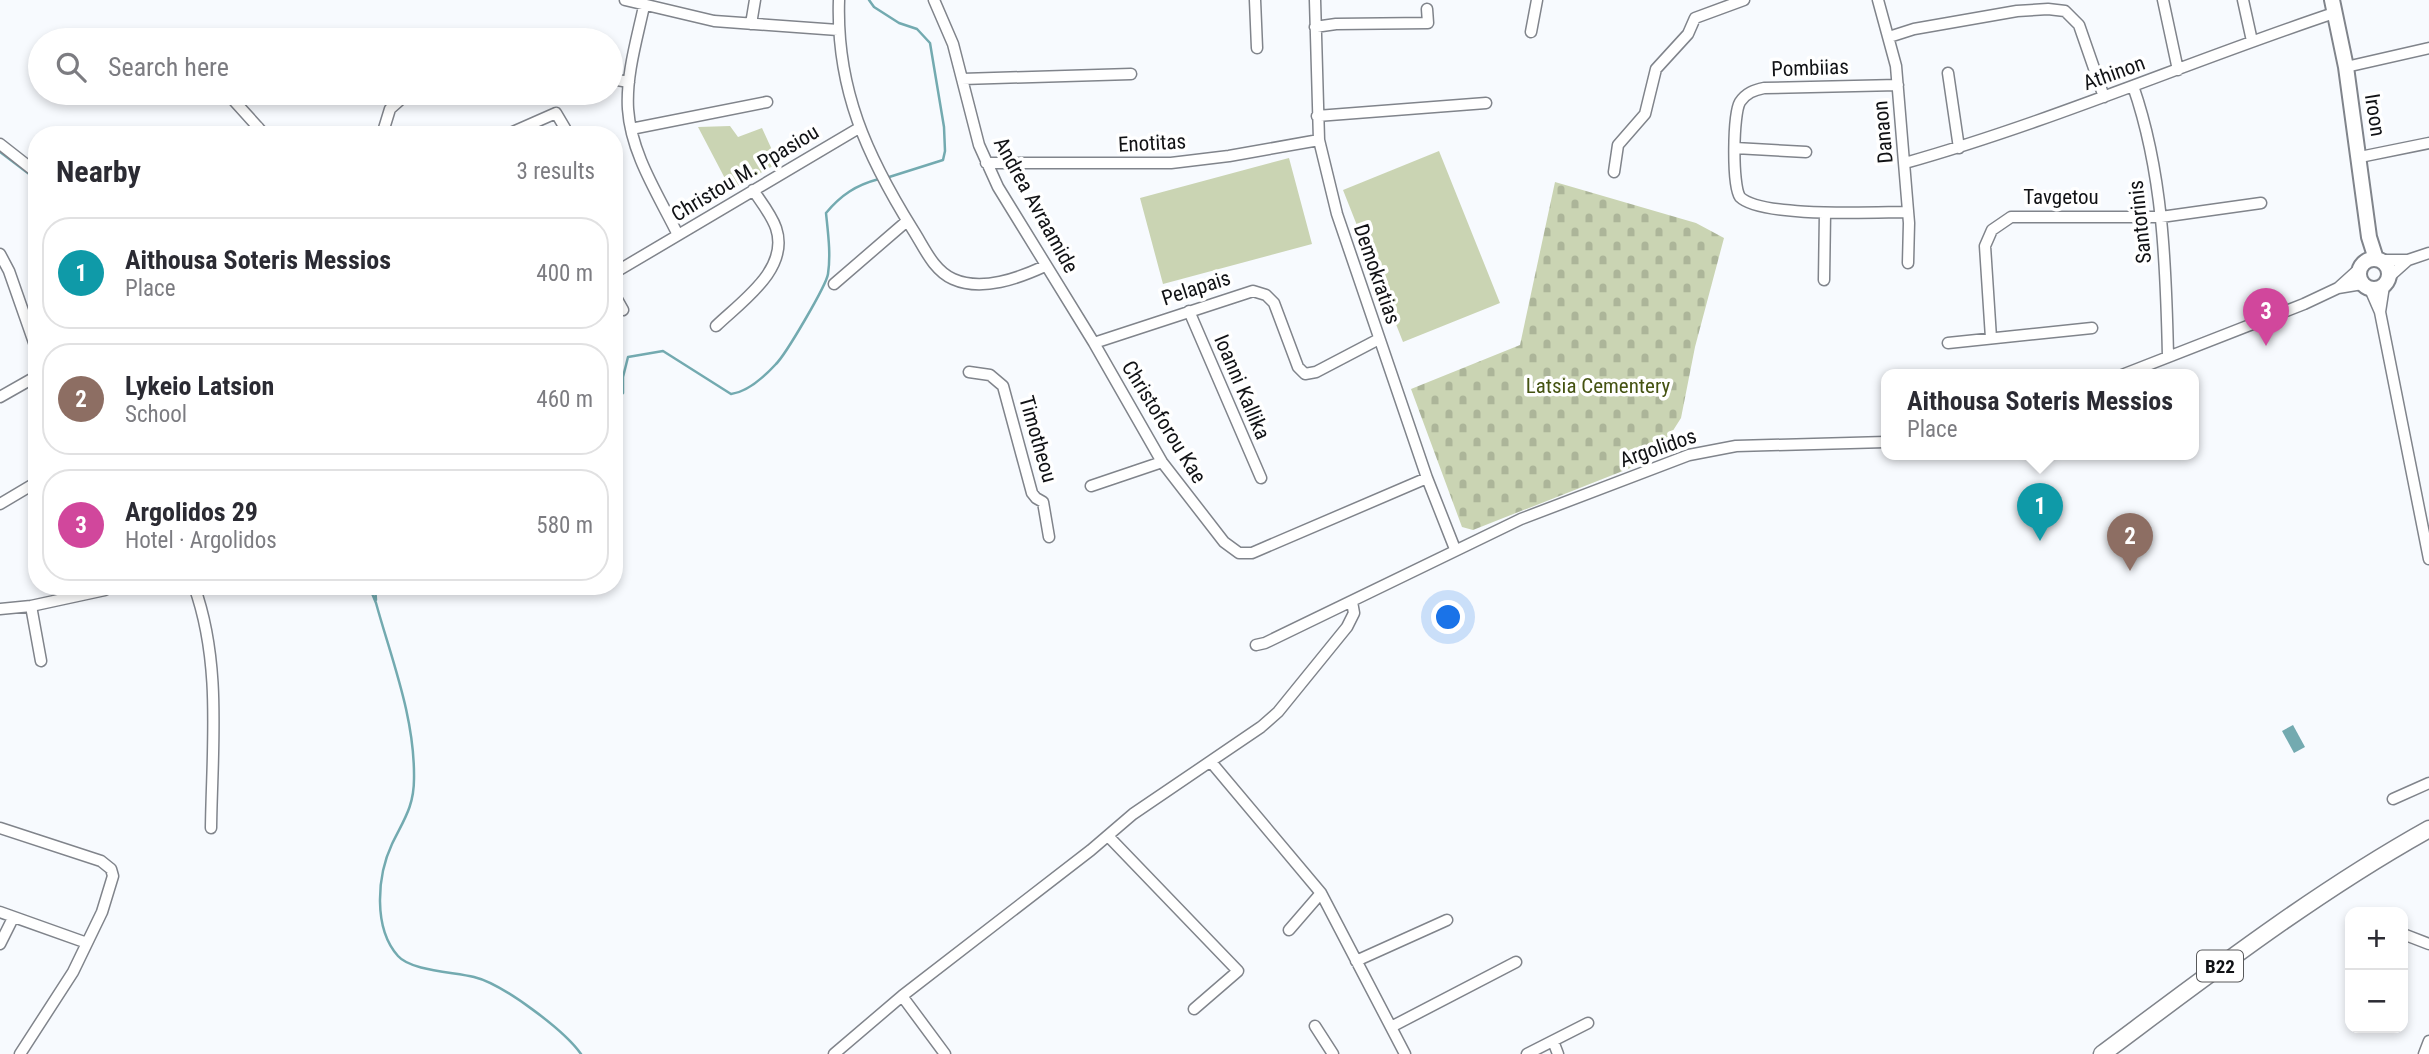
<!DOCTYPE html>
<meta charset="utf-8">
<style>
:root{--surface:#fff;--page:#f2f2f3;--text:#2b2b33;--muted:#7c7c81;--line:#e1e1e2;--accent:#1a73e8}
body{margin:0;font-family:"Roboto Condensed",sans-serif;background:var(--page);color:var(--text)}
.controls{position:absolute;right:21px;bottom:21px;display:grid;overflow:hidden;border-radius:14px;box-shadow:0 4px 10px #0003}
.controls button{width:63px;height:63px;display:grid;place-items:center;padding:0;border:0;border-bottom:2px solid var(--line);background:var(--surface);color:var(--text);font:35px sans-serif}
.you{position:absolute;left:1449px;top:618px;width:24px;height:24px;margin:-18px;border:5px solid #fff;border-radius:50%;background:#1a73e8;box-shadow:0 0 0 10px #1a73e833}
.badge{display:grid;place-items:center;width:46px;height:46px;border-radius:50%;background:var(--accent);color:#fff;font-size:23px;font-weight:700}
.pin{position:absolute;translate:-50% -58px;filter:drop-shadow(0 2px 4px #0008)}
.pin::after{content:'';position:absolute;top:37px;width:24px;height:21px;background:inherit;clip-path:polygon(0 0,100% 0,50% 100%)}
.popup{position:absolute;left:1881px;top:369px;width:318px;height:91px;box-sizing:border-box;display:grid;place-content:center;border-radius:14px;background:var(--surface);filter:drop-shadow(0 2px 5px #0005);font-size:23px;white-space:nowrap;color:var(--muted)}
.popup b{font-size:26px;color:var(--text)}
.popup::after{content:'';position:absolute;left:50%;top:100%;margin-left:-14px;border:14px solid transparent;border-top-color:var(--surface)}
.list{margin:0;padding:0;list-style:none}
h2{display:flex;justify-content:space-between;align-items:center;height:91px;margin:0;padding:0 28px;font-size:30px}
h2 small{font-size:23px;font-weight:400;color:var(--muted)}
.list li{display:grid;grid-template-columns:46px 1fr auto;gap:21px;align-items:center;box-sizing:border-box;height:112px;margin:0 14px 14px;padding:0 14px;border:2px solid var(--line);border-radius:28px}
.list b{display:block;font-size:26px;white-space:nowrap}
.list p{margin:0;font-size:23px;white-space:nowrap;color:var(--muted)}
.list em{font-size:23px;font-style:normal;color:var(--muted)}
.icon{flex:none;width:38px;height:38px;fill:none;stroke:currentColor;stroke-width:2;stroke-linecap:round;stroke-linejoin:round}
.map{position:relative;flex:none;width:2429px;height:1054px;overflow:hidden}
.search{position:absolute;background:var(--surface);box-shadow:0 4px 10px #0003;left:28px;top:28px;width:595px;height:77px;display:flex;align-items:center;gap:18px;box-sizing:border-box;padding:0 24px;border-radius:38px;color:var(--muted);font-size:26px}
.panel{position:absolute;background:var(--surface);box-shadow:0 4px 10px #0003;left:28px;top:126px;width:595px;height:469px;border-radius:28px}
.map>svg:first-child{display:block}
</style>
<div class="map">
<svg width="2429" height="1054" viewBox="0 0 2429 1054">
<defs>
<pattern id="cemetery-stones" width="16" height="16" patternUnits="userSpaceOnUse" patternTransform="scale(1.75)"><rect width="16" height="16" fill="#cad4b3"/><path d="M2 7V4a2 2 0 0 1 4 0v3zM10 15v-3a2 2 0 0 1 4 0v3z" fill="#acb599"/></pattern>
</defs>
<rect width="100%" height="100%" fill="#f7fafe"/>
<path fill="url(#cemetery-stones)" d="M 1555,182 L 1696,223 L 1724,238 L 1695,347 L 1681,418 L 1660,451 L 1643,463 L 1473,530 L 1462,527 L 1411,389 L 1520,345 Z"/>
<path fill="#cad4b3" d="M 730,126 L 738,137 L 762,128 L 778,163 L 731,190 L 698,127 Z
M 1439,151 L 1500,303 L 1403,342 L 1343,190 Z
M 1289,158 L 1312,244 L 1163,284 L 1140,198 Z"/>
<path fill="#73aab0" d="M 2293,725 L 2305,747 L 2294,753 L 2282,731 Z"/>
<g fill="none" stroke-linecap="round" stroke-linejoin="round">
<path stroke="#73aab0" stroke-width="2.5" d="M 869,0 L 874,7 L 899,23 L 917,29 L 930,43 L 944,127 L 945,151 L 943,160 L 886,178
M 0,152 L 37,180
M 614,403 L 623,393 L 623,377 L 628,357 L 663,351 L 731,394 C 747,392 765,376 776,364 C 786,354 826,286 828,274 C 831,254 828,233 826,213 C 841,195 856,185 879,179
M 369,586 L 376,603 C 392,661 415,718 414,779 C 414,807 403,821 392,844 C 377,876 373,928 398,956 C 411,971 455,972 474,977 C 503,984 564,1030 581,1054
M 375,586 L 376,600"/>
<g stroke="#80848b" stroke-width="13">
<path id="street" d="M 625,0 L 714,21 L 838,30
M 839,0 C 836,89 867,156 913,230 C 924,247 933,270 953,279 C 982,292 1019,278 1045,266
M 934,0 L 953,44 L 979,145 L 998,187 L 1094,343 L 1162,462 L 1224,542 L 1239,553 L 1252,553 L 1427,478
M 1255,0 L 1257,48
M 1315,0 L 1319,140 L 1337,214 L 1427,478 L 1455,549
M 1878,0 L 1896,66 L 1909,223 L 1908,263
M 2163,0 L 2178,70
M 2243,0 L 2252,41
M 644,6 C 637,39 626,75 628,109 C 631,154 659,196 678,235
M 751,24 L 755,0
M 1315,27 L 1336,24 L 1428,23 L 1427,9
M 1531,32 L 1537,0
M 1889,37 L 1914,29 L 2017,11 L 2048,9 L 2065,11 L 2079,25 L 2104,97
M 2346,67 L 2429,48
M 1948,73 L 1959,148
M 611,79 L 629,82
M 962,79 L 1131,74
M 1898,85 L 1764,88 C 1754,90 1746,93 1740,102 C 1733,114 1732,185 1740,197 C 1761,218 1875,212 1908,212
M 2133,86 C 2163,172 2166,266 2168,356
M 227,93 L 265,135
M 1317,116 L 1486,103
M 631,129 L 767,102
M 246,135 L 258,127
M 382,135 L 390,109 L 408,93
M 506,135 L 556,113 L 569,135
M 0,144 L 37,173
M 1735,148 L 1806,152
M 2360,157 L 2429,143
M 986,163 L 1171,163 L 1229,156 L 1319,140
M 1905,163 C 2051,122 2190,61 2334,13
M 1614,172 L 1618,145 L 1645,114 L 1656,69 L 1688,34 L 1695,18 L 1744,0
M 0,254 L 9,271 L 37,351
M 2381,260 L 2408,260 L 2429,253
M 614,273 L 859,128
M 2389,277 L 2408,260
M 1824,280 L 1825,213
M 834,284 L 907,221
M 2338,288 L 2362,284
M 2370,289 L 2380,312 L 2429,559
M 614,294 L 623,310
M 1189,311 L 1261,478
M 2380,312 L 2384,286
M 716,326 C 742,301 790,269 776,228 C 771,214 761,202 753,190
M 1991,338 L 1985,246 L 1992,230 L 2011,217 L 2161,217 L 2261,203
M 1094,343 L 1253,291 L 1266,295 L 1274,303 L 1298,367 L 1305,374 L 1316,372 L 1379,339
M 1948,343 L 2092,328
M 969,372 L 990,375 L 1003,386 L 1032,493 L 1036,498 L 1043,502 L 1049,537
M 2122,375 L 2304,304 L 2338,288 L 2359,269
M 0,397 L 37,376
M 1091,486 L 1162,462
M 0,504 L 37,482
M 194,586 C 222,663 212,748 211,828
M 31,606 L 41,661
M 0,609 L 31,606 L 105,590 L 104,586
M 1256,645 L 1265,643 L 1521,519 L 1689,455 L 1736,446 L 1886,442
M 1211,762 L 1321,893 L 1405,1054
M 2393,799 L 2429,783
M 0,828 L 101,861 L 111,869 L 113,876 L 102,912 L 73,972 L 20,1054
M 1108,836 L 1238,971 L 1194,1009
M 0,912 L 87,943
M 1289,930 L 1321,893
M 2403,934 L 2429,944
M 0,944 L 13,918
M 1356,961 L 1447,920
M 902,996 L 945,1054
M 1315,1026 L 1333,1054
M 1391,1027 L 1516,962
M 1553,1041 L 1558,1054
M 834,1054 L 902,996 L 1091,850 L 1133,814 L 1261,727 L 1278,712 L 1347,627 L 1354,613 L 1352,602
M 1527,1054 L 1588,1023
M 2424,1054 L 2429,1041"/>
</g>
<g stroke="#80848b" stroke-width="18">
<path id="secondary" d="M 2332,0 L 2346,67 L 2369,237 L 2376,259
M2359 274a15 15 0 1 1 30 0a15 15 0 1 1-30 0Z"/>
</g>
<g stroke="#80848b" stroke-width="19">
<path id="primary" d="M 2102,1054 C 2208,975 2314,893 2429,829"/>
</g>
<use href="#street" stroke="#fff" stroke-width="10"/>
<use href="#secondary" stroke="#fff" stroke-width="14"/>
<use href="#primary" stroke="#fff" stroke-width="16"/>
</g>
<g text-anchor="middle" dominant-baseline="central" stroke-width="7" stroke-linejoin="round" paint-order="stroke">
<rect fill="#fff" stroke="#58595b" stroke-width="2" x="2197" y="950.5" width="46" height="31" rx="5"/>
<g font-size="19" font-weight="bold" fill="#111215">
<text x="2220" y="966">B22</text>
</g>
<g font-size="21" fill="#111215" stroke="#fff">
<text transform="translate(1810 68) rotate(-2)">Pombiias</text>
<text transform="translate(2114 73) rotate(-20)">Athinon</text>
<text transform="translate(2375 115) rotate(81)">Iroon</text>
<text transform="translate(1883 132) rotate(-95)">Danaon</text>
<text transform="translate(1152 143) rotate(-3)">Enotitas</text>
<text transform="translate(745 173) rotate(-31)">Christou M. Ppasiou</text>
<text x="2061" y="197">Tavgetou</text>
<text transform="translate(1036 205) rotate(61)">Andrea Avraamide</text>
<text transform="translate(2140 222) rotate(-96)">Santorinis</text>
<text transform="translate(1377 274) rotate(71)">Demokratias</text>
<text transform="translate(1196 288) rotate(-18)">Pelapais</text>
<text transform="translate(1242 387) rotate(67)">Ioanni Kallika</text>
<text transform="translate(1164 422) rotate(58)">Christoforou Kae</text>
<text transform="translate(1038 439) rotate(74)">Timotheou</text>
<text transform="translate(1658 448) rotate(-19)">Argolidos</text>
</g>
<g font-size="21" fill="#455312" stroke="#fff">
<text x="1598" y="386">Latsia Cementery</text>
</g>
</g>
</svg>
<div class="controls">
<button>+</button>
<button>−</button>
</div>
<div class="you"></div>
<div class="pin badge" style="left:2040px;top:541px;background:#0f9aa8">1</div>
<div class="popup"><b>Aithousa Soteris Messios</b>Place</div>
<div class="pin badge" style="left:2130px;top:571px;background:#8d6e63">2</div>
<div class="pin badge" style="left:2266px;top:346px;background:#d1479c">3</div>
<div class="search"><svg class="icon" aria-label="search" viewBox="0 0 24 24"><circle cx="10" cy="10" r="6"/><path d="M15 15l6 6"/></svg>Search here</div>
<section class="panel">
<h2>Nearby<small>3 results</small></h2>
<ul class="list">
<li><span class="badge" style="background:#0f9aa8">1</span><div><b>Aithousa Soteris Messios</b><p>Place</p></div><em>400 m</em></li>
<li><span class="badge" style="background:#8d6e63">2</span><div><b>Lykeio Latsion</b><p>School</p></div><em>460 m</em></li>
<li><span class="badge" style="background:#d1479c">3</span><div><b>Argolidos 29</b><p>Hotel · Argolidos</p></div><em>580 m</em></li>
</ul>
</section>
</div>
